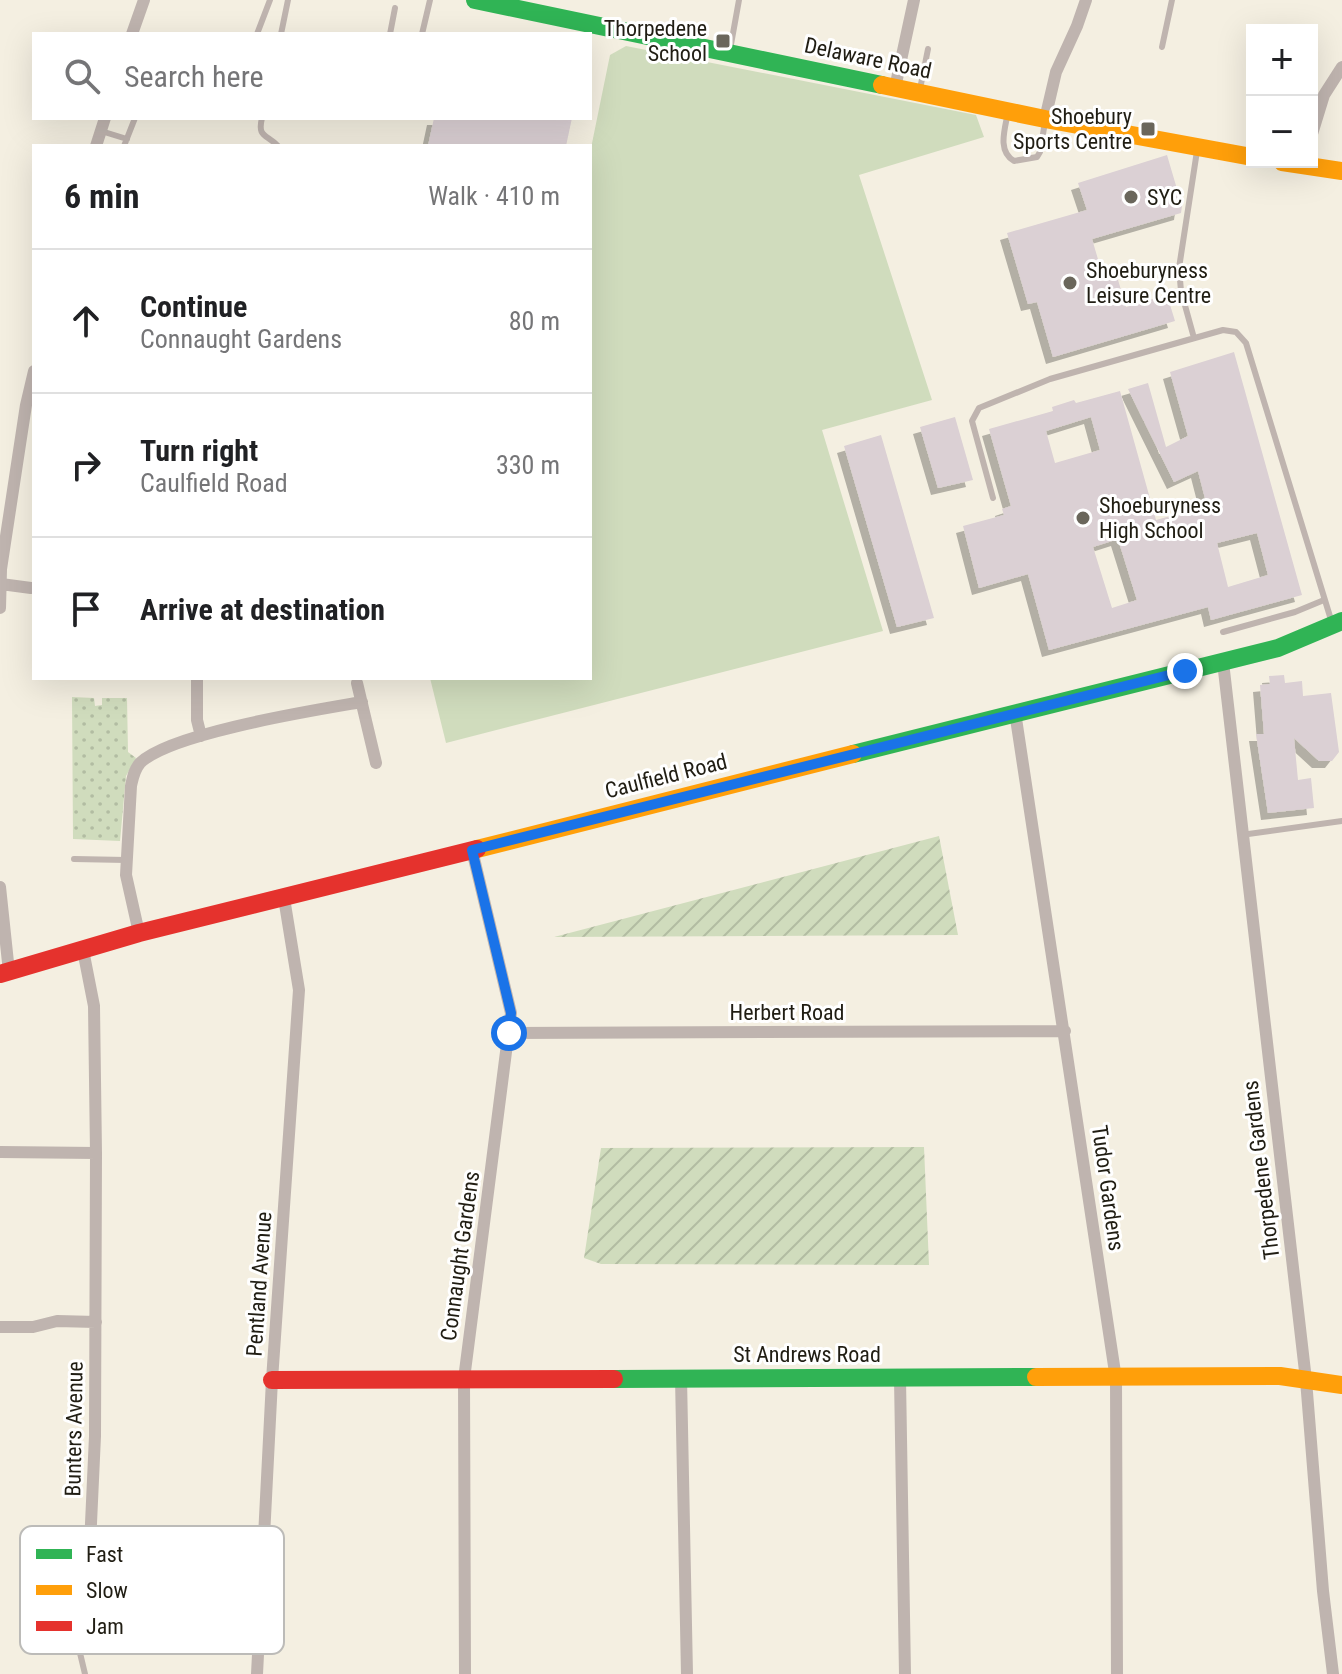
<!DOCTYPE html>
<meta charset="utf-8">
<style>
:root{--surface:#fff;--page:#f2f2f2;--text:#202124;--muted:#757577;--line:#e0e0e0}
body{margin:0;font-family:"Roboto Condensed",sans-serif;background:var(--page);color:var(--text)}
.controls{position:absolute;right:24px;top:24px;display:grid;overflow:hidden;border-radius:0px;box-shadow:0 8px 32px #0002}
.controls button{width:72px;height:72px;display:grid;place-items:center;padding:0;border:0;border-bottom:2px solid var(--line);background:var(--surface);color:var(--text);font:40px sans-serif}
.stop{position:absolute;width:24px;height:24px;margin:-18px;border:6px solid #1a73e8;border-radius:50%;background:#fff}
.stop.end{background:#1a73e8;border-color:#fff;box-shadow:0 2px 8px #0008}
.list{margin:0;padding:0;list-style:none}
h2{display:flex;justify-content:space-between;align-items:center;height:104px;margin:0;padding:0 32px;font-size:34px}
h2 small{font-size:26px;font-weight:400;color:var(--muted)}
.list li{display:grid;grid-template-columns:52px 1fr auto;gap:24px;align-items:center;box-sizing:border-box;height:144px;padding:0 32px;border-top:2px solid var(--line)}
.list b{display:block;font-size:30px;white-space:nowrap}
.list p{margin:0;font-size:26px;white-space:nowrap;color:var(--muted)}
.list em{font-size:26px;font-style:normal;color:var(--muted)}
.icon{flex:none;width:44px;height:44px;fill:none;stroke:currentColor;stroke-width:2;stroke-linecap:round;stroke-linejoin:round}
.map{position:relative;flex:none;width:1342px;height:1674px;overflow:hidden}
.search{position:absolute;background:var(--surface);box-shadow:0 8px 32px #0002;left:32px;top:32px;width:560px;height:88px;display:flex;align-items:center;gap:20px;box-sizing:border-box;padding:0 28px;border-radius:0px;color:var(--muted);font-size:30px}
.panel{position:absolute;background:var(--surface);box-shadow:0 8px 32px #0002;left:32px;top:144px;width:560px;height:536px;border-radius:0px}
.map>svg:first-child{display:block}
</style>
<div class="map">
<svg width="1342" height="1674" viewBox="0 0 1342 1674">
<defs>
<pattern id="park-dots" width="8" height="8" patternUnits="userSpaceOnUse" patternTransform="scale(2)"><rect width="8" height="8" fill="#d0dcbd"/><path d="M2 2h.1M6 6h.1" fill="none" stroke="#b2bca2" stroke-width="1.8" stroke-linecap="round"/></pattern>
<pattern id="garden-furrows" width="10" height="10" patternUnits="userSpaceOnUse" patternTransform="scale(2)"><rect width="10" height="10" fill="#d0dcbd"/><path d="M-1 1l2-2M0 10L10 0M9 11l2-2" fill="none" stroke="#b2bca2"/></pattern>
<filter id="shadow"><feDropShadow dx="-7" dy="7" stdDeviation="0" flood-color="#0004"/></filter>
</defs>
<rect width="100%" height="100%" fill="#f4efe1"/>
<path fill="#d0dcbd" d="M 626,46 L 976,115 L 984,137 L 859,175 L 932,400 L 822,430 L 883,631 L 446,743 L 430,678 L 590,678 L 590,153 L 610,55 Z"/>
<path fill="url(#park-dots)" d="M 72,697 L 94,698 L 95,706 L 102,705 L 102,698 L 127,698 L 128,752 L 136,758 L 126,776 L 120,841 L 73,839 Z"/>
<path fill="url(#garden-furrows)" d="M 939,836 L 958,935 L 554,937 Z
M 924,1147 L 929,1265 L 601,1264 L 584,1258 L 601,1148 Z"/>
<path fill="#dbd0d4" fill-rule="evenodd" filter="url(#shadow)" d="M 434,118 L 572,118 L 566,146 L 428,146 Z
M 1167,155 L 1182,206 L 1181,213 L 1092,239 L 1103,276 L 1116,273 L 1126,307 L 1167,295 L 1175,321 L 1053,357 L 1037,302 L 1028,304 L 1007,233 L 1087,210 L 1078,183 Z
M 1234,352 L 1302,595 L 1211,620 L 1208,607 L 1049,650 L 1028,574 L 979,588 L 963,526 L 1004,515 L 1002,509 L 1011,506 L 989,429 L 1053,411 L 1052,407 L 1074,400 L 1076,403 L 1120,391 L 1156,520 L 1207,506 L 1198,471 L 1174,482 L 1128,389 L 1148,383 L 1166,447 L 1188,436 L 1170,372 ZM 1091,417 L 1100,450 L 1055,463 L 1046,431 ZM 1257,533 L 1268,575 L 1228,587 L 1217,543 ZM 1118,539 L 1137,600 L 1112,608 L 1093,547 Z
M 955,417 L 973,480 L 938,488 L 920,427 Z
M 881,435 L 934,618 L 897,627 L 844,446 Z
M 1284,675 L 1285,683 L 1302,681 L 1303,696 L 1331,693 L 1339,752 L 1332,761 L 1319,761 L 1294,738 L 1298,780 L 1311,778 L 1314,808 L 1268,813 L 1256,734 L 1264,734 L 1260,685 L 1270,684 L 1269,676 Z"/>
<g fill="none" stroke-linecap="round" stroke-linejoin="round">
<path stroke="#bfb4af" stroke-width="6" d="M 257,34 L 270,0
M 281,34 L 288,0
M 390,34 L 395,8
M 422,34 L 430,0
M 1162,47 L 1172,0
M 730,50 L 739,0
M 920,89 L 928,49
M 1008,112 C 1005,129 997,151 1014,161 L 1037,157 L 1040,152 L 1045,122
M 262,118 C 257,138 267,134 278,146
M 101,131 L 127,139
M 124,146 L 135,118
M 1194,338 L 1181,291 L 1179,268 L 1197,151
M 993,498 L 972,421 L 979,408 L 1050,379 L 1223,330 L 1236,332 L 1246,343 L 1332,623
M 1223,632 L 1295,612 L 1324,600
M 1241,835 L 1342,821
M 74,859 L 126,860
M 64,1586 L 85,1674"/>
<path stroke="#bfb4af" stroke-width="12" d="M 132,34 L 144,0
M 895,88 L 914,0
M 1045,119 L 1056,72 L 1077,26 L 1086,0
M 1312,134 L 1324,95 L 1342,67
M 96,146 L 105,118
M 1,584 L 31,588
M 0,608 L 1,569 L 26,405 L 34,371
M 1223,662 L 1306,1380 L 1323,1591 L 1333,1674
M 197,678 L 197,720 L 201,736
M 357,683 L 376,763
M 1015,712 L 1116,1379 L 1117,1674
M 0,887 L 9,972
M 139,933 L 126,875 L 131,786 C 133,777 134,770 140,763 C 170,733 316,710 362,702
M 509,1033 L 1065,1031
M 0,1152 L 96,1153
M 0,1327 L 33,1327 L 57,1321 L 96,1322
M 681,1378 L 687,1674
M 900,1379 L 905,1674
M 30,1597 L 52,1591 L 74,1578 L 83,1569 L 90,1545 L 95,1436 L 96,1153 L 94,1006 L 83,950
M 257,1674 L 272,1380 L 299,990 L 284,898
M 465,1674 L 464,1379 L 511,1013 L 472,850"/>
<path stroke="#30b455" stroke-width="18" d="M 475,0 L 882,85
M 853,754 L 1278,648 L 1342,621
M 614,1379 L 1036,1377"/>
<path stroke="#ff9f0a" stroke-width="18" d="M 882,85 L 1045,119 L 1252,157
M 1282,162 L 1342,171
M 477,849 L 853,754
M 1036,1377 L 1280,1376 L 1342,1385"/>
<path stroke="#e5322d" stroke-width="18" d="M 0,974 L 139,933 L 477,849
M 272,1380 L 614,1379"/>
</g>
<g fill="none" stroke-linecap="round" stroke-linejoin="round">
<path stroke="#1a73e8" stroke-width="10" d="M 509,1033 L 511,1013 L 472,850 L 1185,671"/>
</g>
<g fill="#6a665b" stroke="#fff" stroke-width="3">
<rect x="715" y="33" width="16" height="16" rx="4"/>
<rect x="1140" y="121" width="16" height="16" rx="4"/>
<circle cx="1131" cy="197" r="8"/>
<circle cx="1070" cy="283" r="8"/>
<circle cx="1083" cy="518" r="8"/>
</g>
<g text-anchor="middle" dominant-baseline="central" stroke-width="6" stroke-linejoin="round" paint-order="stroke">
<g font-size="22" fill="#201d13" stroke="#fff" text-anchor="start">
<text x="707" y="28" text-anchor="end">Thorpedene<tspan x="707" dy="25">School</tspan></text>
<text x="1132" y="116" text-anchor="end">Shoebury<tspan x="1132" dy="25">Sports Centre</tspan></text>
<text x="1147" y="197">SYC</text>
<text x="1086" y="270">Shoeburyness<tspan x="1086" dy="25">Leisure Centre</tspan></text>
<text x="1099" y="505">Shoeburyness<tspan x="1099" dy="25">High School</tspan></text>
</g>
<g font-size="22" fill="#201d13" stroke="#fff">
<text transform="translate(868 58) rotate(12)">Delaware Road</text>
<text transform="translate(666 776) rotate(-14)">Caulfield Road</text>
<text x="787" y="1012">Herbert Road</text>
<text transform="translate(1261 1170) rotate(-97)">Thorpedene Gardens</text>
<text transform="translate(1108 1188) rotate(82)">Tudor Gardens</text>
<text transform="translate(460 1256) rotate(-82)">Connaught Gardens</text>
<text transform="translate(259 1284) rotate(-86)">Pentland Avenue</text>
<text x="807" y="1354">St Andrews Road</text>
<text transform="translate(74 1429) rotate(-89)">Bunters Avenue</text>
</g>
</g>
<rect x="20" y="1526" width="264" height="128" rx="12" fill="#fff" stroke="#bcbbb8" stroke-width="2"/>
<rect x="36" y="1549" width="36" height="10" fill="#30b455"/>
<rect x="36" y="1585" width="36" height="10" fill="#ff9f0a"/>
<rect x="36" y="1621" width="36" height="10" fill="#e5322d"/>
<g font-size="22" fill="#201d13">
<text x="86" y="1562">Fast</text>
<text x="86" y="1598">Slow</text>
<text x="86" y="1634">Jam</text>
</g>
</svg>
<div class="controls">
<button>+</button>
<button>−</button>
</div>
<div class="stop" style="left:509px;top:1033px"></div>
<div class="stop end" style="left:1185px;top:671px"></div>
<div class="search"><svg class="icon" aria-label="search" viewBox="0 0 24 24"><circle cx="10" cy="10" r="6"/><path d="M15 15l6 6"/></svg>Search here</div>
<section class="panel">
<h2>6 min<small>Walk · 410 m</small></h2>
<ul class="list">
<li><svg class="icon" aria-label="ahead" viewBox="0 0 24 24"><path d="M12 20V5M6 11l6-6 6 6"/></svg><div><b>Continue</b><p>Connaught Gardens</p></div><em>80 m</em></li>
<li><svg class="icon" aria-label="right" viewBox="0 0 24 24"><path d="M7 20v-9h11M14 6l5 5-5 5"/></svg><div><b>Turn right</b><p>Caulfield Road</p></div><em>330 m</em></li>
<li><svg class="icon" aria-label="arrive" viewBox="0 0 24 24"><path d="M6 21V4h12l-3 4 3 4H6"/></svg><div><b>Arrive at destination</b></div></li>
</ul>
</section>
</div>
